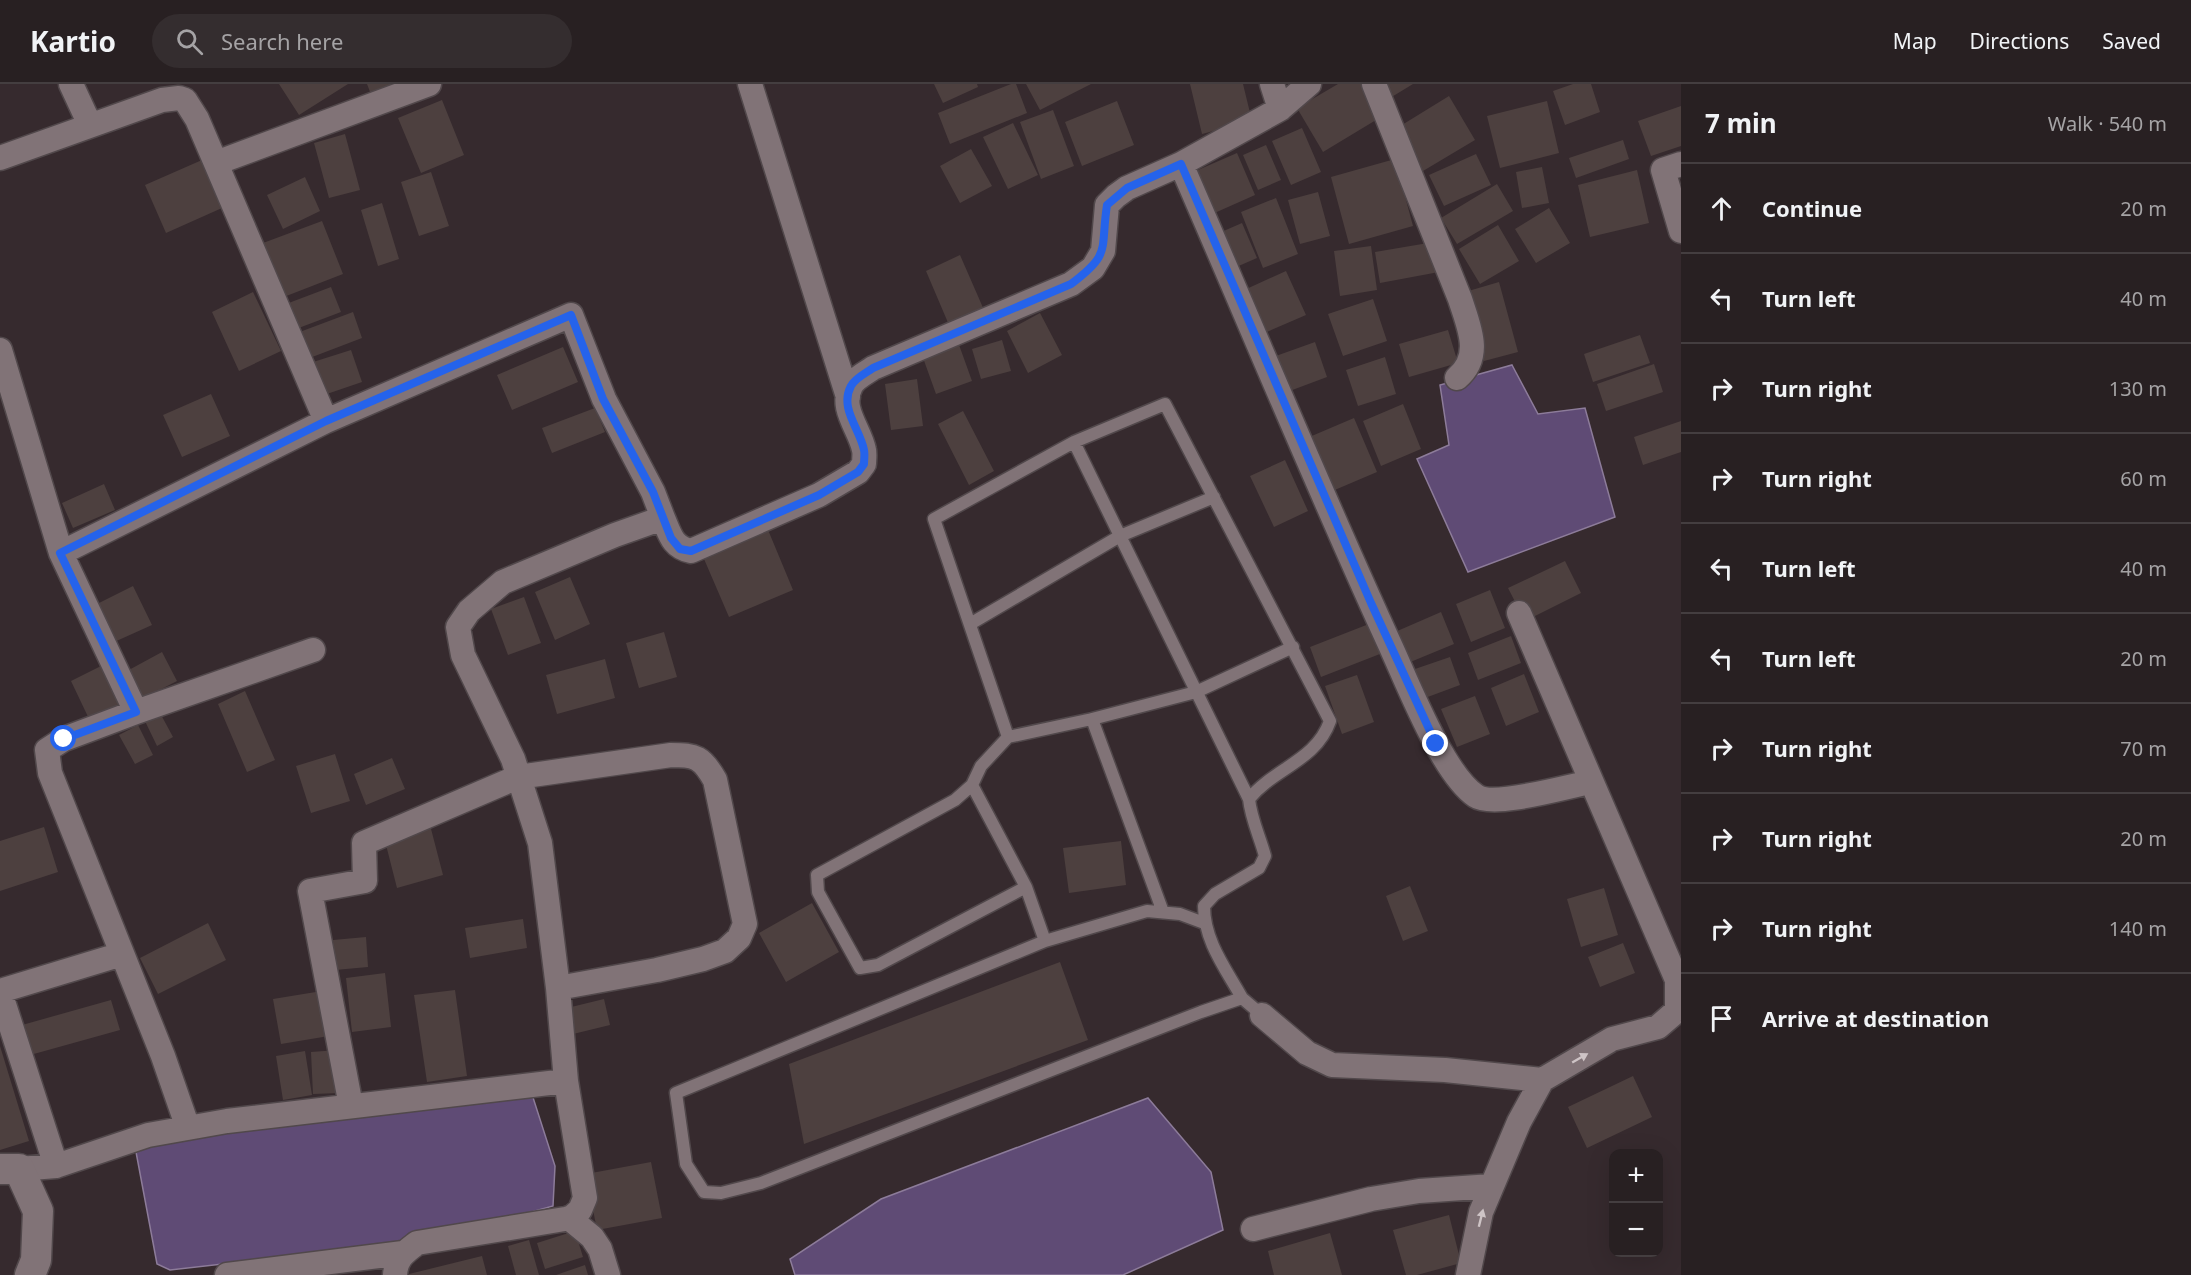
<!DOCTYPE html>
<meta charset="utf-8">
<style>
:root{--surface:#282022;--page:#342d2f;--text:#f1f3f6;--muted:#a5a3a5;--line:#443e40}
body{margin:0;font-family:"Noto Sans",sans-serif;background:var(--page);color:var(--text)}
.controls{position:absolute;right:18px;bottom:18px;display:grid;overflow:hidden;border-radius:12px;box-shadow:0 6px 24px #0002}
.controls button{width:54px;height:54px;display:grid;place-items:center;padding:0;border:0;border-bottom:2px solid var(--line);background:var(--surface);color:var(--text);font:30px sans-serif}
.stop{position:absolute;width:18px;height:18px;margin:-14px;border:4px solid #2563eb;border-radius:50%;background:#fff}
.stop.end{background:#2563eb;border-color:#fff;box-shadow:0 2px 6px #0008}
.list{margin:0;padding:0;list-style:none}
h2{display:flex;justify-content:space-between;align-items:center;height:78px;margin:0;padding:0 24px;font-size:26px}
h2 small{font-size:20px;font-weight:400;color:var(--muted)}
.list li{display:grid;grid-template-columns:39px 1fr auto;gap:18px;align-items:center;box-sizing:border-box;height:90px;padding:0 24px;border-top:2px solid var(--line)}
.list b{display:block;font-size:22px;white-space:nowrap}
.list em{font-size:20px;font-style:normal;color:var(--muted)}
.icon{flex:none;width:33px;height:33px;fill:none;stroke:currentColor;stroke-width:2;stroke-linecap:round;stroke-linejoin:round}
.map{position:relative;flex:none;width:1681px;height:1191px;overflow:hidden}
header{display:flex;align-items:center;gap:36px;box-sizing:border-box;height:84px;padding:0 30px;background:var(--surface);border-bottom:2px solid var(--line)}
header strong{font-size:28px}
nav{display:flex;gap:33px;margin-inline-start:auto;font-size:21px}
.search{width:420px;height:54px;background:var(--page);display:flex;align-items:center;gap:15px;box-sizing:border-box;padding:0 21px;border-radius:33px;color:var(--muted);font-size:22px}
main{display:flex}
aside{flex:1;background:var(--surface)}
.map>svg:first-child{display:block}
</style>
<header>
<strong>Kartio</strong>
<div class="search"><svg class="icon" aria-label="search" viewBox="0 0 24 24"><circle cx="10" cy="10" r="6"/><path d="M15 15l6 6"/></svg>Search here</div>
<nav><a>Map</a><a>Directions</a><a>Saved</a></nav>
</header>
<main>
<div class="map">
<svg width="1681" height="1191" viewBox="0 0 1681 1191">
<rect width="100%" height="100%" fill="#362a2e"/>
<path fill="#5f4b75" stroke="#8d7c9a" stroke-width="1.5" d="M 1512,281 L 1538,330 L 1585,324 L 1615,433 L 1468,488 L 1417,375 L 1449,361 L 1440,301 Z
M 529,1001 L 555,1082 L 553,1122 L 428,1157 L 170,1186 L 157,1180 L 136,1068 L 230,1032 Z
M 1148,1014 L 1211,1088 L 1223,1146 L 1123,1191 L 795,1191 L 790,1175 L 881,1115 Z"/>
<path fill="#4d403f" d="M 279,0 L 348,0 L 299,31 Z
M 367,0 L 398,0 L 372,13 Z
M 934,0 L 977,0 L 978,3 L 943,19 Z
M 1011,0 L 1016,0 L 1027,29 L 950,60 L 938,29 Z
M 1026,0 L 1091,0 L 1040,26 Z
M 1190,0 L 1243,0 L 1252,37 L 1202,50 Z
M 1338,0 L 1361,0 L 1381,33 L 1323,68 L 1297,24 Z
M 1381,0 L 1413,0 L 1390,14 Z
M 1573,0 L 1591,0 L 1600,28 L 1565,41 L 1553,7 Z
M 1449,12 L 1475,56 L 1423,87 L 1397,44 Z
M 442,16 L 464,71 L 421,89 L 398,34 Z
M 1117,17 L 1134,61 L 1082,82 L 1065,38 Z
M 1547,17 L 1559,69 L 1500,84 L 1487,32 Z
M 1681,22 L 1681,62 L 1651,72 L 1638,37 Z
M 1053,26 L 1074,82 L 1041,95 L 1020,38 Z
M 1013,39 L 1038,91 L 1008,105 L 983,53 Z
M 1302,44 L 1321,88 L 1291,101 L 1272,57 Z
M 345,50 L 360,106 L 329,114 L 314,59 Z
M 1623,56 L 1629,75 L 1576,94 L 1569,74 Z
M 1266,61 L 1281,96 L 1258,106 L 1243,71 Z
M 971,65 L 992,102 L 960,119 L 940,82 Z
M 1237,69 L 1255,111 L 1210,131 L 1191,89 Z
M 1476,70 L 1491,101 L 1444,122 L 1429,91 Z
M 1395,75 L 1413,142 L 1349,160 L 1331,93 Z
M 202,76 L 222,124 L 166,149 L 145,101 Z
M 1542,83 L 1549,119 L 1522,124 L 1516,88 Z
M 1637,86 L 1649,139 L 1590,153 L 1578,101 Z
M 431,88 L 449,142 L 419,152 L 401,98 Z
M 305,93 L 320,127 L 283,145 L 267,111 Z
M 1497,100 L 1513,127 L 1457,160 L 1441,134 Z
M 1318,108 L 1330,152 L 1300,160 L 1288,116 Z
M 1276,114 L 1298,170 L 1263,184 L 1241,128 Z
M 382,119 L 399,175 L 378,182 L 361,126 Z
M 1549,124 L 1570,159 L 1536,179 L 1515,145 Z
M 322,137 L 343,190 L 276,216 L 255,162 Z
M 1242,139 L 1257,174 L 1234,184 L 1219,149 Z
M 1498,141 L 1519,177 L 1480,200 L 1459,165 Z
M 1434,158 L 1439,188 L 1380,199 L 1375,168 Z
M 1371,162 L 1377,206 L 1340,212 L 1334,167 Z
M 960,171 L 984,226 L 949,241 L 926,187 Z
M 1286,187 L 1306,231 L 1262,250 L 1242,207 Z
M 1499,198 L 1518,268 L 1484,277 L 1465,208 Z
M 331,203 L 341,228 L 296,245 L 286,220 Z
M 253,208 L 281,267 L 239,287 L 212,228 Z
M 1373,215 L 1387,257 L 1343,272 L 1328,230 Z
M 353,228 L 362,254 L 307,275 L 297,249 Z
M 1040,229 L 1062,271 L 1028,289 L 1007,247 Z
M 1448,246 L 1458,279 L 1409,293 L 1399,260 Z
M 1640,251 L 1650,279 L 1593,298 L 1584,270 Z
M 1002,256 L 1011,287 L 981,295 L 972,265 Z
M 958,258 L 972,297 L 936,310 L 922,271 Z
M 1315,258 L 1327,293 L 1287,308 L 1273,273 Z
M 563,263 L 578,298 L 512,326 L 497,291 Z
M 351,266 L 362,298 L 321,312 L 310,279 Z
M 1385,273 L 1396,310 L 1358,322 L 1346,286 Z
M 1654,280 L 1663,308 L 1606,327 L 1597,300 Z
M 917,295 L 923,342 L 891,346 L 885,300 Z
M 211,310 L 230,352 L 182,373 L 163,331 Z
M 1403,320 L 1421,365 L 1381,382 L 1363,337 Z
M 595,324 L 605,348 L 552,369 L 542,344 Z
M 963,327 L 994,387 L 969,401 L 938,340 Z
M 1354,334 L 1377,388 L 1330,408 L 1307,354 Z
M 1681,337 L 1681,368 L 1643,381 L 1634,353 Z
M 1285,376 L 1308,427 L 1274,443 L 1250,392 Z
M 104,400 L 115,426 L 73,444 L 62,419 Z
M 766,441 L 793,506 L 729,533 L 701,468 Z
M 1565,477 L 1581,509 L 1525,537 L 1508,504 Z
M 570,493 L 590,540 L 555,556 L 535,508 Z
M 133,502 L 152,541 L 112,559 L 93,522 Z
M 1490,506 L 1505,544 L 1471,558 L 1456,520 Z
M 524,513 L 541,559 L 508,571 L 491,525 Z
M 1441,528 L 1454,560 L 1408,579 L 1395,548 Z
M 1374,538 L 1385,568 L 1321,593 L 1310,563 Z
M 664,548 L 677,593 L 639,604 L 626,559 Z
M 1511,552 L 1521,579 L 1478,596 L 1468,569 Z
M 162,568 L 177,597 L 142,615 L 127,587 Z
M 1450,573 L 1460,601 L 1425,614 L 1415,585 Z
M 605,575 L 615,614 L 557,630 L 546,591 Z
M 105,580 L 126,625 L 91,639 L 71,597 Z
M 1524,590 L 1539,628 L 1506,642 L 1491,604 Z
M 1357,591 L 1374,638 L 1342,650 L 1325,602 Z
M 245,607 L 275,676 L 247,688 L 218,620 Z
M 1475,612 L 1490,650 L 1457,663 L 1441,625 Z
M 159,627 L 173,653 L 157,662 L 144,635 Z
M 138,641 L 153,671 L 135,680 L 119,651 Z
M 335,670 L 350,717 L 311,729 L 296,682 Z
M 392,674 L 405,705 L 366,721 L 354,690 Z
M 430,741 L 443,791 L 397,804 L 384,753 Z
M 44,743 L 58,788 L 0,807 L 0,757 Z
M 1121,757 L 1126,801 L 1069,809 L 1063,764 Z
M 1410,802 L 1428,847 L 1403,857 L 1386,812 Z
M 1604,804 L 1618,851 L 1581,863 L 1567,815 Z
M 812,819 L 839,868 L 786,898 L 759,849 Z
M 523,835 L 527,864 L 470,874 L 465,844 Z
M 208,839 L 226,876 L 158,910 L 140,874 Z
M 366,853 L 368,883 L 335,886 L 333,856 Z
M 1623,859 L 1635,889 L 1600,903 L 1588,873 Z
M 1060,878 L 1088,956 L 804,1060 L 789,980 Z
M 385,889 L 391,943 L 352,948 L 346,894 Z
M 328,906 L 335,951 L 281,960 L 273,915 Z
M 455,906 L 467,992 L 427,998 L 414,911 Z
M 604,915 L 610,941 L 569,951 L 563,925 Z
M 111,916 L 120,946 L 23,973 L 15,943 Z
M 0,962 L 29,1057 L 0,1066 Z
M 338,966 L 340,1009 L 313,1010 L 311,968 Z
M 305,967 L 312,1011 L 283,1016 L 276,972 Z
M 1633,992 L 1652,1033 L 1587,1064 L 1568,1023 Z
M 651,1078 L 662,1134 L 597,1146 L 586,1090 Z
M 1449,1131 L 1461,1179 L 1417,1191 L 1406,1191 L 1393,1146 Z
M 575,1147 L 583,1173 L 545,1185 L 537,1159 Z
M 1330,1149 L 1342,1191 L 1274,1191 L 1268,1167 Z
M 529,1156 L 539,1191 L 516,1191 L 508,1162 Z
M 482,1172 L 487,1191 L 409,1191 L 409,1190 Z
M 585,1181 L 588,1191 L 556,1191 Z"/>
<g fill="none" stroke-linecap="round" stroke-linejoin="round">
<g stroke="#51484b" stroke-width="15">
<path id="service" d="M 1074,358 L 1249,715
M 970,540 L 1120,452 L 1214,413
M 1092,635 L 1163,828
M 1008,653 L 1092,635 L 1196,608 L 1293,563
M 972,701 L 1026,803
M 1204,839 L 1180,830 L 1147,827 L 1045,857 L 676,1009 L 686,1080 L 704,1108 L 721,1109 L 761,1099 L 1201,928 L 1242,914 L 1262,931
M 1045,857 L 1026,803 L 878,881 L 860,884 L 818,808 L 817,791 L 955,716 L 972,701 L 981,682 L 1008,653 L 934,435 L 1074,358 L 1165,320 L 1330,637 C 1316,677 1274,684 1249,715 C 1251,735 1260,753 1265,772 L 1259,784 L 1215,810 L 1204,822 C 1204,857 1226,885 1242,914"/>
</g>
<g stroke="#51484b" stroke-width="27">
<path id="minor" d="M 71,0 L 90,41
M 750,0 L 848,313
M 1272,0 L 1280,25
M 1374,0 L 1460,215 C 1469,243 1483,272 1457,294
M 0,74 L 162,16 L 179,14 L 185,16 L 197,35 L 326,337
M 216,79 L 429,0
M 1181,80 C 1251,241 1318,404 1391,563 C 1408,600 1443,690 1476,712 C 1494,724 1568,702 1591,698
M 1681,80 L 1663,86 L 1681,147
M 0,266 L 61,469 L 136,628
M 663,434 C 670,450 672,463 691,467 L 819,411 L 858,388 L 864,380 C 864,376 865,370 864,366 C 860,345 839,324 851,302 C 855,294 866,289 873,284 L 1071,200 L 1093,184 L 1103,167 L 1107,121 L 1116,112 L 1127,104 L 1181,80 L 1280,25 L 1309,0
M 1519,529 L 1677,896 L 1677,925
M 0,907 L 122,870
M 0,908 L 56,1082
M 1262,931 L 1307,969 L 1332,981 L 1445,986 L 1542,996
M 351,1022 L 310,807 L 365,797 L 364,759 L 518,693 L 671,671 C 696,671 702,673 715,696 L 745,840 L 739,854 L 725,867 L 703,875 L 657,886 L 558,904
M 188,1044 L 163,972 L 50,689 L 47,666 L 64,655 L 136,628 L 313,566
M 19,1085 L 56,1082 L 148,1051 L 227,1037 L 566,997 L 558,904 L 540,759 L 513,675 L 463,571 L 458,543 L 469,527 L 503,498 L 615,451 L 663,434 L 653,408 L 604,315 L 571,231 L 326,337 L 61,469
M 569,1134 L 592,1153 L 600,1165 L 608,1191
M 1253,1145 L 1371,1115 L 1419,1107 L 1492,1102
M 227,1191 L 403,1169
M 395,1191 C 396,1174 404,1169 417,1159 L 571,1134 L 580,1126 L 585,1114 L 566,997
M 1468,1191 L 1481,1128 L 1519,1038 L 1542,996 L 1612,955 L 1658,943 L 1681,923"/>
</g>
<g stroke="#51484b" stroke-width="33">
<path id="tertiary" d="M 0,1085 L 19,1085 L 38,1127 L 36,1176 L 30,1191"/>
</g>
<use href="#service" stroke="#817377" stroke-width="12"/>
<use href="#minor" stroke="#817377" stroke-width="24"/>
<use href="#tertiary" stroke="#817377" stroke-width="30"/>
</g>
<defs><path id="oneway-solid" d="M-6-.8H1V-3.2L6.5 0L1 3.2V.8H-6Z" transform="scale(1.5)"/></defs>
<g fill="#cec4c6">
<use href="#oneway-solid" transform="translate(1580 974) rotate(-30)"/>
<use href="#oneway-solid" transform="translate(1481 1134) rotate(-76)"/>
</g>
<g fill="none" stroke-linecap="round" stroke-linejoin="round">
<path stroke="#2563eb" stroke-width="8" d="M 64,655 L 136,628 L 60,469 L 326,337 L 571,231 L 603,315 L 653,408 L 671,454 L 680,465 L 691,467 L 819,411 L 858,388 L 864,380 C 864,376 865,370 864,366 C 860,345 839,324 851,302 C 855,294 866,289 873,284 L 1071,200 C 1112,169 1100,167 1107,121 L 1127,104 L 1181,80 L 1371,519 L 1436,660"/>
</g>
</svg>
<div class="controls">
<button>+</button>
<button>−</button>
</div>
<div class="stop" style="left:64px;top:655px"></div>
<div class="stop end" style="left:1436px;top:660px"></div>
</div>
<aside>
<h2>7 min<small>Walk · 540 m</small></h2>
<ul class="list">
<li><svg class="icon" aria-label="ahead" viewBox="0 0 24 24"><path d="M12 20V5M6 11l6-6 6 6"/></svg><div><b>Continue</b></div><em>20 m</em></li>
<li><svg class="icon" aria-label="left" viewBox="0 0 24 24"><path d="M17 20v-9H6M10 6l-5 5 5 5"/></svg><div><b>Turn left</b></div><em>40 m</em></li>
<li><svg class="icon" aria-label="right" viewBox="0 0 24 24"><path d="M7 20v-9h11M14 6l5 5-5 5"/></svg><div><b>Turn right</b></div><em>130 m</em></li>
<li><svg class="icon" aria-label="right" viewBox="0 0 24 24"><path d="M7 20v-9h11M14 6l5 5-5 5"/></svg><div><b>Turn right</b></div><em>60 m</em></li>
<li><svg class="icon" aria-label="left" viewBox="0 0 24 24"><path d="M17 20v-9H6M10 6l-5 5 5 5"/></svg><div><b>Turn left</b></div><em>40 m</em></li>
<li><svg class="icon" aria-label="left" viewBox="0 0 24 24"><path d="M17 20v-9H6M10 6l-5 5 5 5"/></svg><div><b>Turn left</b></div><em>20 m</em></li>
<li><svg class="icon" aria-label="right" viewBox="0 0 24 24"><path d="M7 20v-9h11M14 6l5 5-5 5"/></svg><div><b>Turn right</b></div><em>70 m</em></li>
<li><svg class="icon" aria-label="right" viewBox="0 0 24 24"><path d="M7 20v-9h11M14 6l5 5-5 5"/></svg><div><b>Turn right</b></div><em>20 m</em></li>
<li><svg class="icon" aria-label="right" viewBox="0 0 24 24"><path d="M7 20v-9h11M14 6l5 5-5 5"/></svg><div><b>Turn right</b></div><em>140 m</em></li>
<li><svg class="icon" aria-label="arrive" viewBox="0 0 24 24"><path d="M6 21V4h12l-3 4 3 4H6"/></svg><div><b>Arrive at destination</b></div></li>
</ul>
</aside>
</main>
